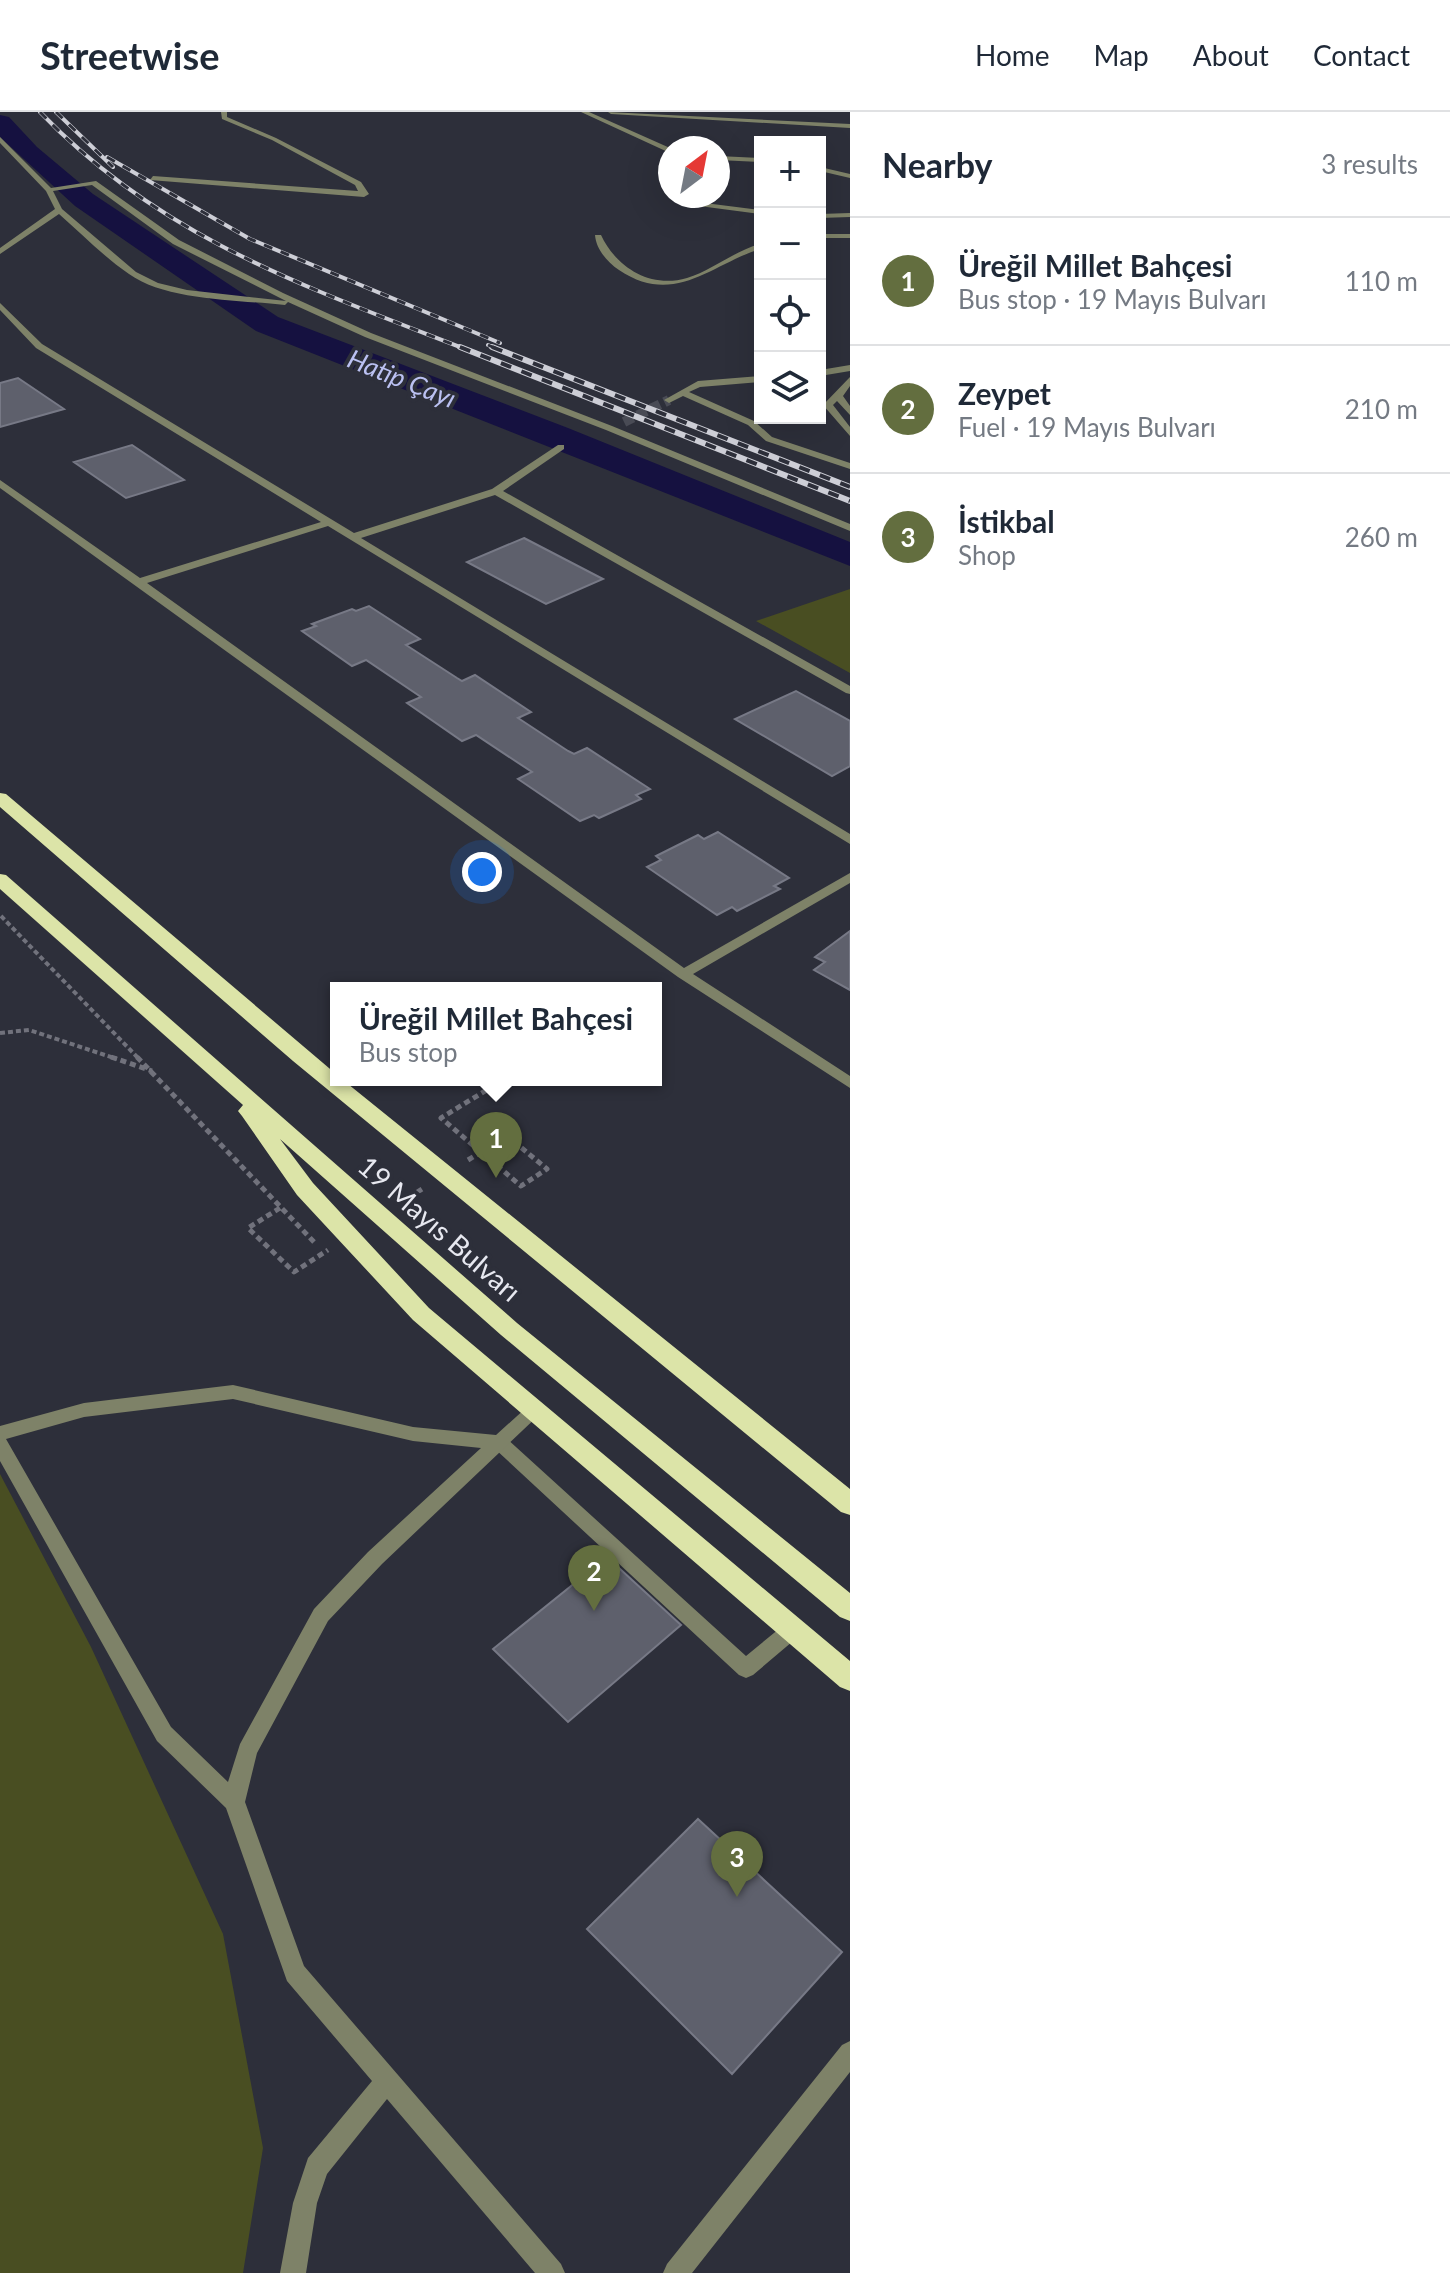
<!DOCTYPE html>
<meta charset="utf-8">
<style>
:root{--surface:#fff;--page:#f2f2f3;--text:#1f2937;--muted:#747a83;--line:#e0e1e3;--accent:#636e3f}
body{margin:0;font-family:Lato,sans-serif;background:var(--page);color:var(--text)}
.controls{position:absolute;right:24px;top:24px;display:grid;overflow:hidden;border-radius:0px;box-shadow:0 8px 32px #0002}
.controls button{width:72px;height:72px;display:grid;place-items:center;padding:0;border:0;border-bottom:2px solid var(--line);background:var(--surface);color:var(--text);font:40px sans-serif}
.compass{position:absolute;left:658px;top:24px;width:72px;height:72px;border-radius:50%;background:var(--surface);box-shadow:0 8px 32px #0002;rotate:32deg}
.you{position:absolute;left:482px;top:760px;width:28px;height:28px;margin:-20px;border:6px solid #fff;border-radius:50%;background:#1a73e8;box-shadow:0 0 0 12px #1a73e833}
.badge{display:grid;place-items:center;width:52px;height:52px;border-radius:50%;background:var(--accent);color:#fff;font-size:26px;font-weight:700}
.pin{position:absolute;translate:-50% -66px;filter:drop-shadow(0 2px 4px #0008)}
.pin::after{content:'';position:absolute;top:42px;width:28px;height:24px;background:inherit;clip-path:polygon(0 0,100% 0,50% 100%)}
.popup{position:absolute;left:330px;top:870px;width:332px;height:104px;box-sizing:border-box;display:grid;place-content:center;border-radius:0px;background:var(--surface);filter:drop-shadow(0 2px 6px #0005);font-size:26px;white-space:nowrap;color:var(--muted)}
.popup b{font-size:30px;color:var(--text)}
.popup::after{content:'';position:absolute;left:50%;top:100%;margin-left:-16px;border:16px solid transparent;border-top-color:var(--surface)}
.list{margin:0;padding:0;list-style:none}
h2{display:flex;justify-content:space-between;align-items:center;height:104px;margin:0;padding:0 32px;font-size:34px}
h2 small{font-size:26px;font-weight:400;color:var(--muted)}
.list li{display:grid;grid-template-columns:52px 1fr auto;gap:24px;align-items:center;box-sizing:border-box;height:128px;padding:0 32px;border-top:2px solid var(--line)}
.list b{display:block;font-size:30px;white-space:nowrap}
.list p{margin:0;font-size:26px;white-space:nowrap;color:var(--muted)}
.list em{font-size:26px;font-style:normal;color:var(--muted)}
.icon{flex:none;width:44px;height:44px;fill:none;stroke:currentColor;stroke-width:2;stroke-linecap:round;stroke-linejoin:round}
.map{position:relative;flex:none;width:850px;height:2161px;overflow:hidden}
header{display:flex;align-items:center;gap:48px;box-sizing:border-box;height:112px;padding:0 40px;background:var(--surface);border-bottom:2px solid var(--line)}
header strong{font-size:38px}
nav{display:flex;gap:44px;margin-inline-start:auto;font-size:28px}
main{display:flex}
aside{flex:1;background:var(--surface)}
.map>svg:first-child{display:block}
</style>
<header>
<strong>Streetwise</strong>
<nav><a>Home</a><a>Map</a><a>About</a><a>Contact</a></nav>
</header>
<main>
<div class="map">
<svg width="850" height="2161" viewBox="0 0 850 2161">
<rect width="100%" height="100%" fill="#2d2f3a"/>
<path fill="#494e22" d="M 850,477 L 850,561 L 756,509 Z
M 0,1362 L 91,1535 L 223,1822 L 263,2036 L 243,2161 L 0,2161 Z"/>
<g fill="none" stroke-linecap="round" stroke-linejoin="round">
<path fill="#151140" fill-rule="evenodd" d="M 0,3 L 9,5 L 37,35 L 93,82 L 278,205 L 568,316 L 850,430 L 850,454 L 256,219 L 75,94 L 0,25 Z"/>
</g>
<path fill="#5e606c" stroke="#777986" stroke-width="2" d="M 18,266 L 64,297 L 0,315 L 0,271 Z
M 132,333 L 184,368 L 126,386 L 74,350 Z
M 524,426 L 603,467 L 546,492 L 467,450 Z
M 369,494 L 420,527 L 406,533 L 457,566 L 462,569 L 475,563 L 531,600 L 518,606 L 568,639 L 574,642 L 587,636 L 650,677 L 636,683 L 641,687 L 599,706 L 594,703 L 580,709 L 518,667 L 532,660 L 476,623 L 462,629 L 407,591 L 421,585 L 366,548 L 352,554 L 302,519 L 316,514 L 312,512 L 352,497 L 356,499 Z
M 796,579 L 850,609 L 850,654 L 832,664 L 735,607 Z
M 718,720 L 789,766 L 774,774 L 780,777 L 737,799 L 732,795 L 717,803 L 647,755 L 661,748 L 656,744 L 698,723 L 704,727 Z
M 850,819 L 850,878 L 814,858 L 825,850 L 815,845 Z
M 607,1445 L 681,1513 L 568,1610 L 493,1537 Z
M 698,1707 L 842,1840 L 732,1962 L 587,1817 Z"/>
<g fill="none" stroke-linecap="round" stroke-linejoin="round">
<path stroke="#494b55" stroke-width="10" stroke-dasharray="10 5" stroke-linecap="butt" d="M 624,310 L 669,288"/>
<path stroke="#71727c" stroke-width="4" stroke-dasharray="5 3" stroke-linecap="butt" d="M 1,804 L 139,947
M 0,921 L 29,918 L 117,947"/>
<path stroke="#71727c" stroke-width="5" stroke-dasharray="6 4" stroke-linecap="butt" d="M 111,945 L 152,959
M 137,945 L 315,1131
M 506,1023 L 547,1057 L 521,1074 L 481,1040 Z
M 481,1040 L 441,1006 L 503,968
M 468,1048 L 481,1040
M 400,1091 L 422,1077
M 280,1096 L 248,1116 L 294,1160 L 328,1138"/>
<path fill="#7e8268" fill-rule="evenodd" d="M 500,1324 L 506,1326 L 746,1544 L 785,1512 L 792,1509 L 799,1512 L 802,1518 L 799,1524 L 753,1563 L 746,1566 L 739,1563 L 494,1336 L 491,1331 L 494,1326 Z"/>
<path fill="#7e8268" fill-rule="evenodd" d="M 221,0 L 227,0 L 227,5 L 276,26 L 361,70 L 369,82 L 364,85 L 150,68 L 153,64 L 358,79 L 355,73 L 272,28 L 222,7 Z
M 608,0 L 850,12 L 850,16 L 611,2 Z
M 0,25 L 51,76 L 96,69 L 179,128 L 283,181 L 371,221 L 612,314 L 850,412 L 850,419 L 606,318 L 365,225 L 288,190 L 285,193 C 240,188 166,189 129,162 C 104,145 82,122 59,102 L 0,142 L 0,136 L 55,97 L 46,79 L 0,31 ZM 92,73 L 173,132 L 286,189 L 187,178 L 158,171 L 136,160 L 62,97 L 53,79 Z
M 681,88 L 760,98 L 760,102 L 684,92 Z
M 850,101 L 850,105 L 820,106 L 820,102 Z
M 820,122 L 850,122 L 850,126 L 820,126 Z
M 595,123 L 601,123 C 616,155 650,177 687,166 C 713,158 734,139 760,132 L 760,137 C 710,153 674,195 619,158 C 607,150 596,137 595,123 Z
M 0,191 L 42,232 L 354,421 L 492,377 L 558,333 L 564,333 L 564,337 L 503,379 L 850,574 L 850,582 L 846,581 L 495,383 L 361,426 L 850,722 L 850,732 L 328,414 L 147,471 L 684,856 L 850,761 L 850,771 L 693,862 L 850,964 L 850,976 L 678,865 L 0,376 L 0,368 L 140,466 L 321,410 L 36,236 L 0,198 Z
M 850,253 L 850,259 L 820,264 L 820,258 Z
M 760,264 L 760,270 L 700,275 L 689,280 L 754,309 L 772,325 L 850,351 L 850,357 L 766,329 L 748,313 L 683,284 L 669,291 L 664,288 L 698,269 Z
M 850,265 L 850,274 L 843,284 L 850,294 L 850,303 L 837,289 L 833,293 L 850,315 L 850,324 L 823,293 Z
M 233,1273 L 413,1315 L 496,1323 L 527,1295 L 533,1293 L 539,1295 L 542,1300 L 382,1452 L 328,1509 L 257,1641 L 245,1690 L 304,1854 L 561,2152 L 565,2161 L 535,2161 L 387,1987 L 327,2062 L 317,2091 L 306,2161 L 280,2161 L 293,2091 L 308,2046 L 372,1969 L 287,1869 L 226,1696 L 157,1629 L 0,1349 L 0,1314 L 84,1291 ZM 233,1287 L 413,1329 L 481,1336 L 368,1440 L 314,1497 L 240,1632 L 228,1670 L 171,1615 L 6,1327 L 84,1305 Z
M 850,1929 L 850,1960 L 692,2161 L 663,2161 L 667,2152 L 842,1933 Z"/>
<path fill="#7e8268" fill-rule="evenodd" d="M 581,0 L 589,0 L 670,36 L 670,41 Z
M 718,44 L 760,46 L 760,50 L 718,48 Z
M 820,55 L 850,62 L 850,66 L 820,59 Z"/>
<path fill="#dce4a8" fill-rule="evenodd" d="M 0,681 L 6,682 L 336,962 L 336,968 L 343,968 L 850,1377 L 850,1403 L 841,1400 L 293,949 L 0,695 Z
M 0,762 L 6,763 L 517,1211 L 850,1481 L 850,1509 L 840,1505 L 501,1223 L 280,1027 L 313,1071 L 429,1196 L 850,1549 L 850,1579 L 840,1575 L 413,1208 L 297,1083 L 242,1004 L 238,999 L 243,993 L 0,777 Z"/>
<g stroke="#cdced6" stroke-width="4">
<path id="rail-far1" d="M 40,0 C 161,126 306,175 465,237
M 56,0 L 113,55
M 107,45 L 250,127 L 500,231
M 488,233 L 497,237"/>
</g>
<g stroke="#cdced6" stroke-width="6">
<path id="rail" d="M 460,235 L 850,389
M 492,235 L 850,375"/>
</g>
<use href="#rail-far1" stroke="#2d2f3a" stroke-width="3" stroke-dasharray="9" stroke-linecap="butt"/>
<use href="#rail" stroke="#2d2f3a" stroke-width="4" stroke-dasharray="11" stroke-linecap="butt"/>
</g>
<g text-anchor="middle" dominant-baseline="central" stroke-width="8" stroke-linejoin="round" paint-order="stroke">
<g font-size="26" font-style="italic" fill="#bbc1f2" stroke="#2d2f3a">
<text transform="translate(402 266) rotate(22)">Hatip Çayı</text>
</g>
<g font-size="28" fill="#e7e8f0" stroke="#2d2f3a">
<text transform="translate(440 1116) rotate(41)">19 Mayıs Bulvarı</text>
</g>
</g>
</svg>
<div class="controls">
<button>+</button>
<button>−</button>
<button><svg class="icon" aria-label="locate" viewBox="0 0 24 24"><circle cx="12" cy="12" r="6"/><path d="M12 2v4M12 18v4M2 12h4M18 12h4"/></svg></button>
<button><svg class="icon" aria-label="layers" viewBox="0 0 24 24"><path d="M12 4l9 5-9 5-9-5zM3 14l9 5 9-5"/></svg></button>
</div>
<svg class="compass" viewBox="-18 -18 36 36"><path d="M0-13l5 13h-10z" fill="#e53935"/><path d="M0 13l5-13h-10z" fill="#747a83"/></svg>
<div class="you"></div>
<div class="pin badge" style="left:496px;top:1066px">1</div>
<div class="popup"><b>Üreğil Millet Bahçesi</b>Bus stop</div>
<div class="pin badge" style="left:594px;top:1499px">2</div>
<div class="pin badge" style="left:737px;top:1785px">3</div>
</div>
<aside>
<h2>Nearby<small>3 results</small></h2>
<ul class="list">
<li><span class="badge">1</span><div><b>Üreğil Millet Bahçesi</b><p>Bus stop · 19 Mayıs Bulvarı</p></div><em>110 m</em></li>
<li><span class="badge">2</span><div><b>Zeypet</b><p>Fuel · 19 Mayıs Bulvarı</p></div><em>210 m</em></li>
<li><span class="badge">3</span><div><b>İstikbal</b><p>Shop</p></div><em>260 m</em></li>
</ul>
</aside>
</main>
